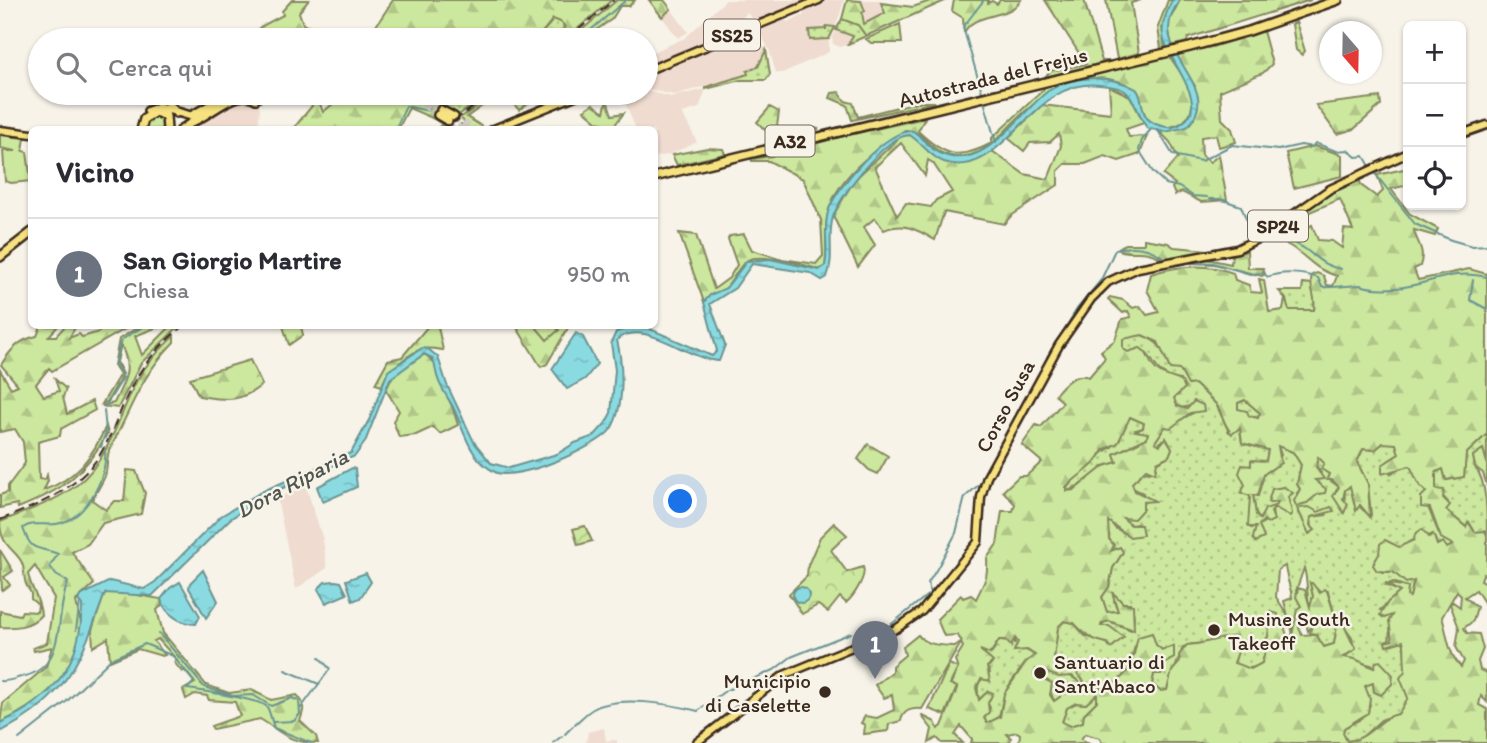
<!DOCTYPE html>
<html lang="it">
<meta charset="utf-8">
<style>
:root{--surface:#fff;--page:#f7f7f7;--text:#2b2b33;--muted:#7c7c81;--line:#e1e1e2;--accent:#1a73e8}
body{margin:0;font-family:Itim,sans-serif;background:var(--page);color:var(--text)}
.controls{position:absolute;right:21px;top:21px;display:grid;overflow:hidden;border-radius:10px;box-shadow:0 2px 5px #0004}
.controls button{width:63px;height:63px;display:grid;place-items:center;padding:0;border:0;border-bottom:2px solid var(--line);background:var(--surface);color:var(--text);font:35px sans-serif}
.compass{position:absolute;left:1319px;top:21px;width:63px;height:63px;border-radius:50%;background:var(--surface);box-shadow:0 2px 5px #0004;rotate:160deg}
.you{position:absolute;left:681px;top:502px;width:24px;height:24px;margin:-18px;border:5px solid #fff;border-radius:50%;background:#1a73e8;box-shadow:0 0 0 10px #1a73e833}
.badge{display:grid;place-items:center;width:46px;height:46px;border-radius:50%;background:var(--accent);color:#fff;font-size:23px;font-weight:700}
.pin{position:absolute;translate:-50% -58px;filter:drop-shadow(0 2px 4px #0008)}
.pin::after{content:'';position:absolute;top:37px;width:24px;height:21px;background:inherit;clip-path:polygon(0 0,100% 0,50% 100%)}
.list{margin:0;padding:0;list-style:none}
h2{display:flex;justify-content:space-between;align-items:center;height:91px;margin:0;padding:0 28px;font-size:30px}
h2 small{font-size:23px;font-weight:400;color:var(--muted)}
.list li{display:grid;grid-template-columns:46px 1fr auto;gap:21px;align-items:center;box-sizing:border-box;height:112px;padding:0 28px;border-top:2px solid var(--line)}
.list b{display:block;font-size:26px;white-space:nowrap}
.list p{margin:0;font-size:23px;white-space:nowrap;color:var(--muted)}
.list em{font-size:23px;font-style:normal;color:var(--muted)}
.icon{flex:none;width:38px;height:38px;fill:none;stroke:currentColor;stroke-width:2;stroke-linecap:round;stroke-linejoin:round}
.map{position:relative;flex:none;width:1487px;height:743px;overflow:hidden}
.search{position:absolute;background:var(--surface);box-shadow:0 2px 5px #0004;left:28px;top:28px;width:630px;height:77px;display:flex;align-items:center;gap:18px;box-sizing:border-box;padding:0 24px;border-radius:38px;color:var(--muted);font-size:26px}
.panel{position:absolute;background:var(--surface);box-shadow:0 2px 5px #0004;left:28px;top:126px;width:630px;height:203px;border-radius:10px}
.map>svg:first-child{display:block}
</style>
<div class="map">
<svg width="1487" height="743" viewBox="0 0 1487 743">
<defs>
<pattern id="grass-dots" width="8" height="8" patternUnits="userSpaceOnUse" patternTransform="scale(1.75)"><rect width="8" height="8" fill="#cce79e"/><path d="M2 2h.1M6 6h.1" fill="none" stroke="#b0c688" stroke-width="1.8" stroke-linecap="round"/></pattern>
<pattern id="forest-firs" width="22" height="20" patternUnits="userSpaceOnUse" patternTransform="scale(1.75)"><rect width="22" height="20" fill="#cce79e"/><path d="M5 1l3.5 6h-7zM16 11l3.5 6h-7z" fill="#b0c688"/></pattern>
<pattern id="park-crowns" width="20" height="18" patternUnits="userSpaceOnUse" patternTransform="scale(1.75)"><rect width="20" height="18" fill="#cce79e"/><path d="M2 6a3 3 0 1 1 6 0M12 15a3 3 0 1 1 6 0" fill="none" stroke="#b0c688"/></pattern>
<pattern id="garden-furrows" width="10" height="10" patternUnits="userSpaceOnUse" patternTransform="scale(1.75)"><rect width="10" height="10" fill="#cce79e"/><path d="M-1 1l2-2M0 10L10 0M9 11l2-2" fill="none" stroke="#b0c688"/></pattern>
<pattern id="water-ripples" width="26" height="14" patternUnits="userSpaceOnUse" patternTransform="scale(1.75)"><rect width="26" height="14" fill="#8adbe1"/><path d="M2 4q2-2 4 0t4 0M15 11q2-2 4 0t4 0" fill="none" stroke="#78bcc1"/></pattern>
</defs>
<rect width="100%" height="100%" fill="#f7f3e8"/>
<filter id="ink" filterUnits="userSpaceOnUse"><feTurbulence type="fractalNoise" baseFrequency=".0143" numOctaves="2"/><feDisplacementMap in="SourceGraphic" scale="14" xChannelSelector="R" yChannelSelector="G"/><feConvolveMatrix kernelMatrix="1 2 1 2 8 2 1 2 1" color-interpolation-filters="sRGB"/></filter>
<g filter="url(#ink)">
<path fill="#efdbcf" d="M 726,0 L 809,0 L 756,22 L 747,13 L 743,17 L 750,24 L 646,67 L 646,55 L 685,38 Z
M 827,0 L 844,0 L 840,14 L 835,27 L 826,26 L 810,40 L 829,39 L 829,52 L 782,73 L 776,73 L 769,49 L 758,29 L 781,18 L 788,22 L 804,15 L 802,10 Z
M 861,0 L 880,0 L 885,13 L 863,25 L 865,11 Z
M 671,9 L 688,32 L 678,38 L 662,17 Z
M 836,30 L 853,36 L 848,44 L 840,47 L 833,44 L 832,37 Z
M 741,33 L 745,39 L 756,34 L 766,50 L 758,67 L 748,71 L 749,74 L 674,95 L 646,89 L 646,73 Z
M 706,89 L 699,108 L 682,113 L 697,142 L 668,155 L 655,157 L 654,130 L 636,129 L 621,93 L 646,91 L 671,97 Z
M 536,93 L 547,93 L 556,102 L 540,108 L 531,96 Z
M 241,97 L 257,102 L 260,108 L 258,129 L 188,130 Z
M 306,486 L 323,540 L 327,568 L 296,589 L 277,498 Z
M 604,728 L 606,741 L 617,740 L 617,743 L 586,743 L 588,732 Z"/>
<path fill="url(#grass-dots)" stroke="#84885e" stroke-width="2" d="M 554,19 L 563,23 L 564,31 L 554,40 L 536,40 Z
M 842,19 L 858,25 L 866,36 L 848,44 L 853,36 L 836,30 Z
M 1296,22 L 1305,51 L 1302,55 L 1296,50 L 1292,24 Z
M 826,26 L 835,27 L 829,39 L 810,40 L 809,30 L 826,29 Z
M 766,50 L 770,74 L 766,80 L 741,80 L 706,89 L 706,87 L 748,74 L 747,71 L 758,67 Z
M 491,93 L 457,116 L 442,107 L 447,124 L 437,129 L 442,124 L 432,118 L 441,103 L 453,106 Z
M 149,115 L 163,115 L 166,129 L 143,130 Z
M 1303,283 L 1312,284 L 1315,290 L 1314,310 L 1288,310 L 1286,299 L 1279,291 L 1302,291 Z
M 1142,335 C 1158,341 1166,350 1169,367 L 1180,370 L 1189,385 L 1194,383 L 1216,404 L 1229,432 L 1240,428 L 1242,443 L 1268,450 L 1266,461 L 1249,466 L 1245,487 L 1250,495 L 1251,528 L 1256,527 L 1255,542 L 1262,539 L 1259,525 L 1273,517 L 1272,509 L 1277,507 L 1287,513 C 1292,505 1290,493 1283,487 L 1277,489 L 1270,503 L 1279,502 C 1274,509 1264,508 1260,519 L 1256,515 L 1253,495 L 1259,490 L 1264,474 L 1272,469 L 1281,455 L 1278,446 L 1293,452 L 1301,465 L 1297,484 L 1300,489 L 1297,493 L 1298,513 L 1312,527 L 1311,517 L 1326,515 L 1327,510 L 1318,512 L 1300,508 L 1299,505 L 1318,493 L 1315,480 L 1321,473 L 1315,464 L 1318,457 L 1321,457 L 1329,475 L 1327,478 L 1339,487 L 1336,491 L 1344,513 L 1345,490 L 1350,486 C 1353,498 1360,511 1371,515 L 1368,484 L 1357,462 L 1363,449 L 1375,450 L 1383,443 L 1396,443 L 1399,454 L 1388,461 L 1391,474 L 1399,467 L 1410,466 L 1426,491 L 1428,507 L 1439,534 L 1453,545 L 1447,548 L 1437,544 L 1433,534 L 1399,548 L 1389,543 L 1374,562 L 1382,572 L 1393,572 L 1414,581 L 1410,597 L 1407,597 L 1407,587 L 1393,582 L 1386,585 L 1400,592 L 1380,610 L 1392,615 L 1389,641 L 1385,642 L 1403,641 L 1404,645 L 1408,695 L 1406,704 L 1398,714 L 1381,720 L 1360,739 L 1347,741 L 1343,733 L 1344,728 L 1359,720 L 1370,705 L 1364,691 L 1368,684 L 1373,682 L 1374,692 L 1375,666 L 1343,658 L 1354,650 L 1352,638 L 1334,613 L 1328,591 L 1324,590 L 1321,593 L 1310,583 L 1313,596 L 1310,608 C 1306,594 1308,581 1304,568 L 1296,591 L 1301,606 L 1292,630 L 1284,601 L 1292,598 C 1291,587 1286,578 1285,566 L 1278,570 L 1276,597 L 1287,614 L 1287,626 L 1283,622 L 1278,626 L 1278,617 L 1271,612 L 1268,637 L 1262,643 L 1266,649 L 1262,663 C 1252,670 1244,669 1234,663 L 1239,648 L 1208,642 L 1203,646 L 1192,644 L 1183,647 L 1167,690 L 1160,691 L 1152,684 L 1154,674 L 1164,672 L 1163,664 L 1174,658 L 1173,646 L 1162,650 L 1156,645 L 1152,634 L 1135,646 L 1128,670 L 1115,685 L 1087,691 L 1066,683 L 1060,697 L 1054,701 L 1045,677 L 1034,674 L 1036,669 C 1048,670 1055,678 1067,674 L 1077,680 L 1081,678 L 1064,662 L 1054,658 L 1058,627 L 1065,621 L 1074,623 L 1085,636 L 1107,643 L 1111,648 L 1123,637 L 1100,624 L 1109,621 L 1131,630 C 1135,620 1135,614 1130,603 L 1123,603 L 1116,596 L 1114,601 L 1118,611 L 1107,612 L 1102,597 L 1109,587 L 1113,568 L 1122,554 L 1116,548 L 1111,551 L 1107,523 L 1109,520 L 1115,528 L 1126,534 L 1137,524 L 1131,525 L 1123,519 L 1135,516 L 1145,501 L 1143,493 L 1132,488 L 1132,483 L 1142,471 L 1150,472 L 1157,462 L 1169,456 L 1172,448 L 1162,440 L 1158,445 L 1155,442 L 1165,427 L 1193,413 L 1190,406 L 1181,408 L 1174,402 L 1174,398 L 1179,394 L 1180,380 C 1151,375 1158,359 1140,348 L 1128,352 L 1123,349 L 1123,338 Z
M 1245,400 L 1260,413 L 1258,418 L 1249,416 L 1238,409 L 1238,403 Z
M 1130,417 L 1144,423 L 1143,428 L 1136,430 L 1148,433 L 1147,438 L 1118,452 L 1114,454 L 1117,462 C 1103,468 1076,490 1066,491 C 1067,484 1105,449 1112,447 Z
M 1487,434 L 1487,463 L 1483,449 L 1473,456 L 1475,467 C 1487,481 1487,513 1487,535 L 1485,531 L 1475,532 L 1469,522 L 1466,527 L 1446,510 L 1448,502 L 1436,489 L 1436,472 L 1443,469 L 1446,480 L 1464,477 L 1466,454 Z
M 1317,620 L 1337,626 L 1334,644 L 1323,647 L 1316,634 L 1310,633 L 1312,623 Z
M 1015,638 L 1024,649 L 1035,655 C 1024,664 1007,684 1003,699 C 999,712 1003,719 987,723 L 984,718 L 990,708 L 984,695 L 979,700 C 976,686 977,681 990,673 L 987,667 L 992,664 L 980,650 L 992,653 L 999,640 L 1015,643 Z
M 1097,694 L 1097,701 L 1084,714 L 1083,722 L 1070,726 L 1062,722 L 1067,708 L 1076,703 L 1086,704 Z"/>
<path fill="url(#forest-firs)" stroke="#84885e" stroke-width="2" fill-rule="evenodd" d="M 292,0 L 309,0 L 299,12 L 303,24 C 314,32 359,26 376,26 L 393,0 L 612,0 L 564,40 L 554,40 L 565,27 L 561,22 L 553,19 L 536,40 L 355,40 L 339,32 L 340,40 L 310,40 L 312,37 L 292,31 L 290,40 L 249,40 L 260,27 L 283,15 L 282,11 Z
M 617,0 L 635,0 L 629,6 L 620,6 L 612,19 L 592,33 L 594,40 L 570,40 Z
M 649,0 L 664,0 L 671,9 L 662,17 Z
M 847,0 L 861,1 L 865,11 L 862,13 L 864,24 L 885,13 L 881,3 L 913,7 L 933,0 L 947,0 L 866,36 L 858,25 L 842,19 Z
M 954,0 L 988,0 L 988,3 L 992,1 L 997,4 L 1000,0 L 1021,0 C 1009,20 974,11 964,33 L 963,18 L 952,11 Z
M 1045,0 L 1084,0 L 1102,61 L 1110,61 L 1045,77 L 1050,71 L 1086,64 Z
M 1106,0 L 1141,0 L 1131,3 L 1139,53 L 1117,59 Z
M 1168,0 L 1172,0 L 1162,27 L 1165,48 L 1161,49 L 1158,27 Z
M 1180,0 L 1311,0 L 1188,38 L 1187,42 L 1171,46 L 1168,23 Z
M 900,24 L 902,43 L 871,43 L 866,39 Z
M 1263,31 L 1272,64 L 1263,73 L 1220,91 L 1222,119 L 1232,129 L 1236,142 L 1219,147 L 1216,135 L 1201,137 L 1202,156 L 1210,162 L 1219,155 L 1227,200 L 1201,202 L 1182,192 L 1175,195 L 1172,188 L 1175,184 L 1163,175 L 1178,158 L 1170,142 L 1159,131 L 1194,119 L 1195,86 L 1175,54 L 1212,47 Z
M 1168,54 C 1177,68 1189,82 1192,98 C 1196,123 1165,138 1148,119 C 1140,111 1143,97 1136,89 C 1089,62 1046,89 1013,123 C 998,138 988,152 966,156 C 931,162 926,129 905,130 C 874,151 834,178 827,218 C 824,234 828,250 825,266 L 820,270 C 806,265 761,253 748,260 C 739,265 734,279 727,287 C 721,294 711,294 704,302 L 679,233 L 696,235 L 714,289 L 729,278 L 737,265 L 728,239 L 730,236 L 744,234 L 752,250 L 782,259 L 816,264 L 823,256 L 821,220 L 803,179 L 769,161 L 752,161 L 751,159 L 773,156 L 835,138 L 925,118 L 918,131 C 944,156 958,161 992,143 L 992,138 L 1043,90 L 1045,85 Z
M 1109,86 L 1130,96 L 1144,123 L 1126,129 L 1129,137 L 1147,136 L 1140,154 L 1119,161 L 1105,156 L 1085,164 L 1065,164 L 1058,171 L 1058,185 L 1011,216 L 1004,224 L 944,212 L 935,240 C 916,229 905,222 884,230 L 875,218 L 864,227 L 875,245 L 858,267 L 833,216 L 854,180 L 901,136 L 910,135 C 942,158 950,177 992,151 L 1024,174 L 1048,179 L 1061,146 L 1059,134 L 1050,142 L 1030,143 L 1024,151 L 1008,138 L 1042,105 L 1111,113 ZM 901,143 L 925,176 L 928,160 L 933,163 L 952,192 L 936,200 L 931,207 L 906,203 L 897,216 L 875,167 Z
M 839,92 L 845,101 L 853,103 L 858,117 L 917,102 L 935,102 L 852,120 L 847,105 L 830,98 L 832,93 Z
M 305,93 L 316,93 L 323,112 L 334,103 L 352,98 L 353,93 L 486,93 L 457,106 L 441,103 L 432,118 L 409,108 L 398,129 L 293,129 L 312,106 Z
M 496,93 L 500,93 L 467,117 L 486,129 L 444,129 L 450,125 L 457,129 L 461,124 L 464,125 L 465,122 L 460,118 Z
M 511,93 L 536,93 L 528,96 L 530,102 L 519,110 L 507,97 Z
M 1380,97 L 1381,105 L 1354,129 L 1337,134 L 1316,105 Z
M 607,100 L 612,115 L 624,113 L 614,126 L 622,129 L 598,122 L 584,110 L 593,104 L 604,112 Z
M 770,107 L 779,112 L 777,126 L 787,134 L 810,127 L 819,129 L 774,140 L 773,133 L 765,130 L 757,122 Z
M 1315,146 L 1342,155 L 1342,176 L 1294,188 L 1286,153 Z
M 707,148 L 723,149 L 725,154 L 677,165 L 672,155 Z
M 1408,168 L 1408,185 L 1391,189 L 1410,214 L 1438,229 L 1435,236 L 1414,230 C 1416,242 1426,249 1420,266 L 1414,269 L 1418,280 L 1469,269 L 1487,274 L 1487,434 L 1466,454 L 1464,477 L 1446,480 L 1443,469 L 1436,472 L 1436,489 L 1444,490 L 1443,498 L 1450,505 L 1446,510 L 1466,527 L 1468,522 L 1475,532 L 1485,531 L 1487,535 L 1487,576 L 1483,574 L 1481,580 L 1487,583 L 1487,607 L 1476,590 L 1465,597 L 1477,607 L 1473,621 L 1464,628 L 1467,633 L 1479,634 L 1483,649 L 1478,661 L 1480,670 L 1487,673 L 1487,702 L 1481,696 L 1479,705 L 1487,709 L 1487,743 L 1102,743 L 1100,738 L 1085,734 L 1081,739 L 1088,743 L 1019,743 L 1020,734 L 1017,732 L 1007,734 L 1011,738 L 1010,743 L 971,743 L 972,739 L 961,726 L 955,735 L 963,743 L 942,743 L 937,738 L 929,743 L 932,729 L 921,715 L 935,722 L 938,729 L 942,726 L 957,688 L 950,685 L 958,668 L 955,660 L 963,647 L 961,643 L 922,709 C 913,708 903,710 901,721 L 889,724 L 888,731 L 864,734 L 865,725 L 861,723 L 865,716 L 877,718 L 894,710 L 892,695 L 884,698 L 875,685 L 892,672 L 892,666 L 905,655 L 903,647 L 918,635 C 927,646 942,645 955,646 L 962,641 L 957,635 L 944,636 L 937,619 L 961,595 L 963,598 L 971,595 L 976,599 C 985,580 988,579 987,558 L 997,544 L 1002,511 L 1013,511 L 1015,504 L 1003,491 L 1019,476 L 1026,476 L 1042,462 L 1022,445 L 1036,425 L 1041,427 L 1063,402 L 1055,395 C 1064,383 1075,372 1089,377 L 1105,358 L 1101,351 L 1115,340 L 1122,319 L 1131,317 L 1128,311 L 1123,313 L 1108,299 L 1110,297 L 1123,300 L 1133,308 L 1140,306 L 1147,315 L 1159,312 L 1147,290 L 1151,274 C 1177,266 1206,263 1233,273 L 1235,280 L 1249,285 L 1251,292 L 1262,293 L 1259,279 L 1264,280 L 1269,312 L 1283,310 L 1285,299 L 1289,310 L 1314,310 C 1317,297 1308,286 1312,275 L 1317,273 L 1324,276 L 1327,285 L 1333,286 L 1337,276 C 1312,268 1312,261 1293,248 C 1286,243 1281,243 1274,236 L 1263,239 L 1276,230 L 1288,229 L 1297,220 L 1300,231 L 1312,225 L 1318,240 L 1332,241 L 1342,248 L 1344,229 L 1353,230 L 1340,199 L 1305,214 L 1303,210 L 1358,178 L 1362,186 L 1377,197 L 1383,191 L 1377,175 ZM 1142,335 L 1158,342 L 1170,369 L 1180,370 L 1188,385 L 1195,384 C 1200,388 1211,399 1216,404 C 1222,411 1223,425 1232,434 L 1240,428 L 1242,443 L 1268,450 L 1266,461 L 1251,460 L 1251,466 L 1242,465 L 1239,473 L 1245,485 L 1241,493 L 1250,496 L 1248,527 L 1256,527 L 1253,538 L 1255,542 L 1264,538 L 1259,525 L 1264,520 L 1268,523 L 1274,520 L 1271,512 L 1274,507 L 1290,516 L 1292,513 L 1288,497 L 1293,493 L 1284,487 L 1272,489 L 1268,502 L 1278,502 L 1277,505 L 1265,509 L 1260,519 L 1256,515 L 1253,495 L 1258,496 L 1264,474 L 1281,463 L 1278,446 L 1293,452 L 1301,465 L 1297,484 L 1300,489 L 1294,501 L 1309,534 L 1315,530 L 1310,525 L 1311,517 L 1334,511 L 1331,507 L 1318,512 L 1309,507 L 1300,508 L 1299,505 L 1307,503 L 1318,494 L 1325,493 L 1326,489 L 1315,480 L 1324,479 L 1316,468 L 1318,457 L 1324,463 L 1321,469 L 1329,474 L 1327,480 L 1332,480 L 1339,487 L 1333,496 L 1344,513 L 1348,504 L 1343,499 L 1345,490 L 1350,486 L 1356,511 L 1360,505 L 1370,517 L 1368,484 L 1357,462 L 1363,449 L 1375,450 L 1383,443 L 1396,444 L 1399,454 L 1382,465 L 1382,474 L 1410,466 L 1419,485 L 1426,492 L 1421,497 L 1421,507 L 1430,508 L 1441,538 L 1453,545 L 1447,548 L 1443,542 L 1437,545 L 1433,534 L 1429,537 L 1422,529 L 1415,534 L 1414,540 L 1399,547 L 1385,540 L 1380,544 L 1379,554 L 1373,565 L 1377,571 L 1393,572 L 1406,583 L 1414,581 L 1410,597 L 1407,596 L 1408,587 L 1385,583 L 1400,592 L 1388,602 L 1380,615 L 1384,618 L 1392,615 L 1389,621 L 1392,640 L 1385,642 L 1386,646 L 1403,641 L 1404,644 L 1405,671 L 1400,678 L 1408,698 L 1398,714 C 1378,718 1369,740 1347,741 L 1343,733 L 1344,728 L 1368,713 L 1370,699 L 1365,686 L 1373,683 L 1374,692 L 1381,695 L 1392,684 L 1393,675 L 1380,661 L 1376,662 L 1374,668 L 1355,659 L 1343,657 L 1356,649 C 1351,641 1341,621 1341,614 L 1334,613 L 1327,591 L 1324,589 L 1320,593 L 1312,583 L 1310,583 L 1313,596 L 1310,607 L 1305,590 L 1298,588 L 1296,597 L 1301,606 L 1297,609 L 1292,636 L 1287,636 L 1283,622 L 1280,620 L 1281,627 L 1278,626 L 1278,614 L 1271,612 L 1268,637 L 1262,643 L 1266,647 L 1262,663 L 1251,669 L 1234,663 L 1239,649 L 1236,636 C 1218,638 1204,644 1187,645 L 1179,655 L 1180,662 L 1172,671 L 1167,690 L 1160,691 L 1152,684 L 1154,674 L 1163,674 L 1163,664 L 1174,658 L 1174,646 L 1162,650 L 1156,645 L 1152,633 L 1138,637 C 1135,647 1134,661 1128,670 C 1113,692 1084,695 1063,682 L 1060,697 L 1054,701 L 1050,695 L 1052,683 L 1034,674 L 1036,669 L 1059,677 L 1072,676 L 1082,684 L 1084,681 L 1070,666 L 1054,658 L 1058,627 L 1064,621 L 1074,623 C 1085,635 1092,640 1107,643 L 1111,648 L 1124,637 L 1109,626 L 1101,626 L 1102,623 L 1109,621 L 1134,630 L 1133,605 L 1123,603 L 1112,592 L 1118,611 L 1107,612 L 1102,597 L 1109,587 L 1113,568 L 1123,552 L 1120,547 L 1111,551 L 1114,545 L 1109,539 L 1108,521 L 1130,537 L 1143,535 L 1141,525 L 1131,525 L 1123,518 L 1134,519 L 1143,509 L 1143,502 L 1155,501 L 1135,491 L 1132,483 L 1146,469 L 1155,473 L 1157,462 L 1169,456 L 1172,448 L 1166,438 L 1160,445 L 1155,442 L 1165,427 L 1171,428 L 1190,413 L 1204,411 L 1203,405 L 1194,401 L 1187,409 L 1177,406 L 1174,398 L 1185,388 L 1182,382 C 1172,376 1160,377 1153,366 C 1147,358 1149,353 1140,348 L 1128,352 L 1123,349 L 1123,339 ZM 1245,400 L 1260,413 L 1258,418 L 1249,416 L 1247,411 L 1238,409 L 1238,403 ZM 1130,417 L 1144,423 L 1143,428 L 1136,431 L 1148,433 L 1147,438 L 1118,452 L 1114,454 L 1117,462 L 1104,466 L 1074,490 L 1066,491 L 1066,487 C 1080,473 1096,467 1103,450 L 1118,443 ZM 1457,591 L 1461,595 L 1460,607 L 1453,602 L 1450,604 L 1459,628 L 1456,647 L 1464,661 L 1461,667 C 1447,652 1448,635 1442,617 ZM 1303,611 L 1308,631 L 1317,620 L 1337,626 L 1334,644 L 1324,647 L 1316,634 L 1302,635 L 1299,628 ZM 1015,638 L 1018,642 L 1014,651 L 1027,650 L 1035,655 L 1026,662 L 1004,694 L 1000,717 L 987,723 L 984,718 L 989,712 L 988,703 L 993,693 L 988,691 L 979,700 L 976,688 L 981,679 L 990,681 L 987,667 L 993,662 L 980,650 L 990,654 L 999,640 L 1005,640 L 1011,646 ZM 1097,694 L 1097,701 L 1084,714 L 1083,722 L 1070,726 L 1062,722 L 1067,708 L 1076,703 L 1086,704 Z
M 1144,239 L 1168,243 L 1174,247 L 1209,250 L 1205,255 L 1165,261 C 1143,245 1133,257 1117,249 L 1125,244 L 1144,244 Z
M 1247,251 L 1248,268 L 1263,268 L 1265,274 L 1262,276 L 1214,264 L 1190,263 L 1207,259 L 1231,264 L 1232,255 Z
M 41,326 L 58,326 L 49,336 L 56,336 L 65,326 L 75,328 L 69,338 L 79,334 L 82,337 L 99,332 L 98,326 L 126,326 L 125,329 L 52,371 L 49,368 L 36,384 L 44,396 L 59,391 L 55,379 L 66,389 L 63,397 L 67,414 L 92,401 L 95,410 L 61,429 L 60,436 L 38,442 L 39,479 L 45,480 L 47,475 L 48,481 L 44,490 C 76,479 93,456 106,426 L 108,433 C 83,475 63,490 18,508 L 17,504 L 0,508 L 0,495 L 8,492 L 8,486 L 25,463 L 23,442 L 15,429 L 0,432 L 0,370 L 11,388 L 18,385 L 1,365 C 10,350 20,339 37,336 Z
M 140,326 L 160,326 L 135,336 L 142,355 L 171,326 L 177,328 L 141,363 L 118,408 L 102,406 L 114,403 C 126,378 132,370 121,344 L 117,362 L 123,374 L 107,402 L 102,404 L 120,374 L 114,365 L 119,339 Z
M 283,326 L 301,326 L 303,335 L 289,345 Z
M 428,326 L 440,326 L 438,327 L 443,350 C 436,349 426,347 419,350 C 407,356 385,372 382,386 L 375,384 L 388,360 L 402,357 Z
M 516,326 L 569,326 L 547,364 L 541,367 Z
M 174,336 L 174,342 C 139,378 132,408 110,449 C 106,457 108,467 105,476 C 102,484 96,492 92,500 L 106,510 L 114,501 L 124,501 L 127,470 L 136,471 L 145,493 L 141,514 L 103,523 L 88,544 L 72,552 L 94,584 L 76,601 C 77,611 83,623 82,633 C 78,675 35,707 0,723 L 3,703 L 46,667 L 52,647 L 34,651 L 33,648 L 47,643 L 54,598 L 35,566 L 28,574 C 31,589 40,599 41,615 C 30,627 16,628 0,627 L 0,611 L 20,615 L 22,611 L 37,612 L 38,605 L 31,599 L 31,593 C 22,580 26,579 23,566 C 20,551 0,549 0,522 C 26,511 55,502 78,484 C 108,459 118,420 134,386 C 143,367 159,350 174,336 Z
M 425,354 L 435,363 L 438,378 L 452,406 L 458,425 L 440,434 L 433,427 L 416,435 L 399,437 L 393,421 L 399,411 L 386,390 L 394,373 Z
M 250,360 L 262,385 C 239,403 227,400 199,396 L 190,378 Z
M 868,444 L 888,456 L 878,474 L 869,470 L 858,459 Z
M 1483,449 L 1487,463 L 1487,486 L 1483,473 L 1475,467 L 1473,456 Z
M 0,550 L 13,571 L 4,577 L 10,585 L 2,590 Z
M 105,593 L 125,593 L 161,599 L 162,605 L 157,610 L 163,633 L 206,685 L 229,693 L 252,690 L 271,700 L 297,695 C 306,704 304,710 300,721 L 316,736 L 318,743 C 289,743 283,733 260,719 L 213,729 L 211,726 L 240,716 L 235,702 L 209,700 L 207,696 L 195,694 L 186,699 L 183,690 L 195,683 L 185,670 L 182,672 L 174,662 L 177,660 L 158,639 L 154,641 L 165,655 L 162,656 L 138,649 L 110,661 L 108,638 L 93,647 L 92,630 Z"/>
<path fill="url(#park-crowns)" stroke="#84885e" stroke-width="2" d="M 834,523 L 847,535 L 831,550 L 847,572 L 863,567 C 867,576 854,596 846,603 L 840,597 L 828,612 L 818,605 L 802,614 L 789,594 L 807,576 L 808,565 L 820,537 Z"/>
<path fill="url(#garden-furrows)" stroke="#84885e" stroke-width="2" d="M 585,526 L 592,541 L 578,545 L 573,529 Z"/>
<path fill="#cce79e" stroke="#84885e" stroke-width="2" d="M 0,135 L 25,138 L 23,151 L 27,152 L 31,181 L 11,183 L 5,181 L 3,151 L 16,151 L 0,148 Z
M 535,326 L 555,326 L 559,330 L 547,340 Z
M 949,664 L 958,668 L 950,684 L 957,687 L 945,715 L 929,709 Z"/>
<path fill="url(#water-ripples)" stroke="#6a9493" stroke-width="2" d="M 1172,0 L 1180,0 C 1139,52 1229,84 1187,127 L 1165,132 L 1147,128 C 1140,118 1135,98 1125,91 C 1118,86 1108,86 1100,85 C 1030,76 1004,182 944,162 C 930,157 922,143 910,135 C 886,135 840,195 833,217 C 827,237 835,257 827,277 L 822,280 L 810,273 L 752,264 L 735,288 L 710,304 L 725,345 L 719,361 C 687,360 644,317 617,340 C 623,365 625,406 611,429 C 600,446 516,483 495,472 C 469,459 464,430 453,407 C 448,397 441,389 438,379 C 435,372 436,365 432,358 L 424,354 L 390,379 L 365,442 L 355,456 L 267,495 L 230,519 L 152,596 L 105,593 C 81,660 67,699 0,732 L 0,723 C 55,698 82,663 82,603 L 78,601 L 80,596 L 110,581 L 144,589 L 155,582 L 221,516 L 263,491 L 351,453 L 370,418 L 388,371 L 422,348 L 428,349 L 438,357 L 447,385 L 474,442 L 491,463 L 509,468 L 557,454 L 575,443 L 594,436 L 605,424 L 611,413 L 615,370 L 611,343 L 616,332 L 631,327 L 648,328 L 712,356 L 717,351 L 704,302 L 710,295 L 726,288 L 747,261 L 770,259 L 819,270 L 825,266 C 829,248 823,230 828,212 C 835,188 887,128 913,131 C 922,137 928,147 937,152 C 983,176 1018,114 1048,91 C 1074,75 1109,74 1136,89 C 1144,97 1140,110 1147,118 C 1152,124 1161,126 1167,127 C 1173,128 1178,126 1182,123 C 1212,105 1166,58 1163,36 C 1161,23 1167,12 1172,0 Z
M 576,333 L 583,337 L 597,364 L 585,379 L 567,389 L 552,369 Z
M 352,468 L 355,469 L 357,487 L 323,502 L 317,487 Z
M 203,570 L 218,601 L 206,618 L 189,588 L 190,583 Z
M 366,573 L 371,582 L 360,598 L 353,601 L 346,580 Z
M 335,581 L 341,582 L 347,594 L 326,603 L 318,589 L 325,582 Z
M 180,582 L 200,616 L 196,624 C 181,624 165,614 161,599 L 170,588 Z
M793 595a8 8 0 1 1 16 0a8 8 0 1 1-16 0Z"/>
<g fill="none" stroke-linecap="round" stroke-linejoin="round">
<path stroke="#6a9493" stroke-width="2" d="M 579,40 L 626,0
M 982,92 L 963,27 L 984,0
M 984,101 L 996,143
M 1152,128 L 1142,140 L 1139,150 L 1153,172 L 1166,184 L 1179,187 L 1193,196 L 1207,197
M 1157,129 L 1173,155 L 1201,161 L 1232,145 L 1278,150 L 1301,145 L 1312,147 L 1315,143 L 1336,151 L 1348,150 L 1356,157 L 1364,156 L 1370,166
M 395,130 L 406,106 L 428,111 L 435,99 L 452,102 L 472,93
M 1373,171 L 1415,224 L 1451,240 L 1472,246 L 1487,245
M 1209,199 L 1220,199 L 1241,206 L 1248,224 L 1271,226
M 1275,230 C 1284,241 1295,242 1305,249 C 1319,259 1323,266 1341,269
M 1185,262 L 1213,263 L 1250,274 L 1263,273 L 1268,277 C 1281,271 1304,273 1318,278 L 1322,287 C 1330,288 1357,285 1360,285 C 1371,289 1383,289 1396,288 C 1430,285 1451,268 1487,277
M 1473,280 L 1470,300 L 1487,309
M 123,339 L 144,326
M 1047,357 L 1077,309 L 1101,280 L 1115,250 C 1132,244 1151,247 1165,259 L 1171,258
M 105,407 L 123,378 L 115,362 L 121,341
M 101,447 L 106,431 L 104,410
M 991,475 L 1007,446
M 939,565 L 956,533 L 965,497 L 982,482
M 76,630 L 80,602
M 883,631 L 930,593 L 928,583 L 938,567
M 159,633 L 204,687 L 233,696 L 253,695 L 271,706 L 292,698 L 299,701 L 300,714 L 294,721 L 273,722
M 863,638 L 871,636
M 113,658 L 145,644 L 173,656 L 194,682 L 187,689 C 197,690 263,700 267,707 C 270,712 272,722 274,728 L 311,743
M 285,670 L 319,684
M 0,681 C 8,682 14,679 21,677 C 68,669 54,616 68,582 L 56,575 L 50,566 L 58,554 C 36,545 32,554 23,528 C 33,521 45,526 56,524 C 85,520 108,478 105,451
M 727,690 L 774,670 L 791,657 L 851,633
M 301,708 L 330,669 L 319,657
M 575,724 C 581,719 586,713 593,709 C 618,695 671,704 698,711 L 725,691
M 565,734 L 573,726
M 19,739 L 66,702 L 111,659
M 553,743 L 562,736"/>
<path stroke="#d1cbc0" stroke-width="7" stroke-dasharray="7 3.5" stroke-linecap="butt" d="M 406,93 L 438,115
M 421,97 L 441,110
M 454,117 L 474,130
M 448,121 L 463,130"/>
<g stroke="#3b2a1e" stroke-width="11">
<path id="major" d="M 646,71 L 819,0
M 0,130 L 32,134
M 491,130 L 583,93
M 1461,134 L 1487,125
M 696,743 L 784,675 L 896,629 L 922,611 L 978,542 L 981,497 L 987,477 L 1059,345 L 1091,299 L 1108,282 L 1138,268 L 1237,249 L 1261,237 L 1330,189 L 1408,153"/>
</g>
<g stroke="#3b2a1e" stroke-width="12">
<path id="highway" d="M 171,93 L 170,105 L 176,113
M 441,110 L 454,117
M 148,111 L 160,107 L 191,116 L 221,99
M 438,115 L 448,121
M 192,122 C 211,115 236,87 256,99
M 141,130 L 144,119 L 155,112 L 166,116 L 167,130
M 181,130 L 195,120
M 654,177 L 1190,47 L 1249,31 L 1338,0
M 0,257 L 32,232"/>
</g>
<use href="#major" stroke="#f7e281" stroke-width="6"/>
<use href="#highway" stroke="#f7e281" stroke-width="7"/>
<path stroke="#3b2a1e" stroke-width="2" stroke-dasharray="10 5" stroke-linecap="butt" d="M 566,40 L 614,0
M 441,130 L 493,93
M 0,520 C 32,507 65,495 89,469 C 109,447 116,419 129,392 C 141,365 161,344 183,326"/>
</g>
</g>
<g fill="#3b2a1e" stroke="#f7f3e8" stroke-width="2.5">
<circle cx="1214" cy="630" r="7"/>
<circle cx="1040" cy="673" r="7"/>
<circle cx="825" cy="692" r="7"/>
</g>
<g text-anchor="middle" dominant-baseline="central" stroke-width="5" stroke-linejoin="round" paint-order="stroke">
<g fill="#f7f3e8" stroke="#73665b" stroke-width="2">
<rect x="704" y="19.5" width="56" height="31" rx="5"/>
<rect x="765.5" y="125.5" width="49" height="31" rx="5"/>
<rect x="1248" y="210.5" width="60" height="31" rx="5"/>
</g>
<g font-size="19" font-weight="bold" fill="#3b2a1e">
<text x="732" y="35">SS25</text>
<text x="790" y="141">A32</text>
<text x="1278" y="226">SP24</text>
</g>
<g font-size="21" fill="#3b2a1e" stroke="#f7f3e8">
<text transform="translate(993 77) rotate(-14)">Autostrada del Frejus</text>
<text transform="translate(1005 406) rotate(-62)">Corso Susa</text>
</g>
<g font-size="21" fill="#3b2a1e" stroke="#f7f3e8" text-anchor="start">
<text x="1228" y="618">Musine South<tspan x="1228" dy="24">Takeoff</tspan></text>
<text x="1054" y="661">Santuario di<tspan x="1054" dy="24">Sant'Abaco</tspan></text>
<text x="811" y="680" text-anchor="end">Municipio<tspan x="811" dy="24">di Caselette</tspan></text>
</g>
<g font-size="23" font-style="italic" fill="#4f564f" stroke="#f7f3e8">
<text transform="translate(292 483) rotate(-28)">Dora Riparia</text>
</g>
</g>
</svg>
<div class="controls">
<button>+</button>
<button>−</button>
<button><svg class="icon" aria-label="locate" viewBox="0 0 24 24"><circle cx="12" cy="12" r="6"/><path d="M12 2v4M12 18v4M2 12h4M18 12h4"/></svg></button>
</div>
<svg class="compass" viewBox="-18 -18 36 36"><path d="M0-13l5 13h-10z" fill="#e53935"/><path d="M0 13l5-13h-10z" fill="#7c7c81"/></svg>
<div class="you"></div>
<div class="pin badge" style="left:875px;top:679px;background:#6b7280">1</div>
<div class="search"><svg class="icon" aria-label="search" viewBox="0 0 24 24"><circle cx="10" cy="10" r="6"/><path d="M15 15l6 6"/></svg>Cerca qui</div>
<section class="panel">
<h2>Vicino<small></small></h2>
<ul class="list">
<li><span class="badge" style="background:#6b7280">1</span><div><b>San Giorgio Martire</b><p>Chiesa</p></div><em>950 m</em></li>
</ul>
</section>
</div>
